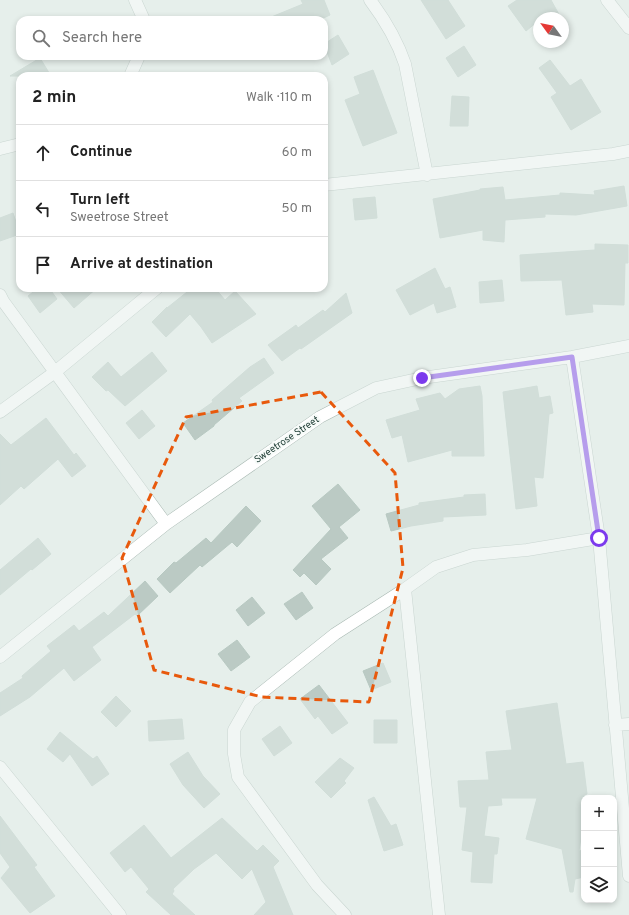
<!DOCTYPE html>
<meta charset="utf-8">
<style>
:root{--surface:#fff;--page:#f6f6f6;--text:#222;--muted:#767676;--line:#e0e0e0}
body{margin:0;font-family:Overpass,sans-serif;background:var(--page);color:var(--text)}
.controls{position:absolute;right:12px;bottom:12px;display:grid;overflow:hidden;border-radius:8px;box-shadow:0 2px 6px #0003}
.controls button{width:36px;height:36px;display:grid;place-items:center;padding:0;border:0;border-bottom:1px solid var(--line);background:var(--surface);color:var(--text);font:20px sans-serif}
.compass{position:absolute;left:533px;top:12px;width:36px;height:36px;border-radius:50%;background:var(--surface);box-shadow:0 2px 6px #0003;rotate:303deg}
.stop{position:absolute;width:12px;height:12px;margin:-9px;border:3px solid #7c3aed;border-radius:50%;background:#fff}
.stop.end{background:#7c3aed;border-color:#fff;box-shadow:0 1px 4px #0008}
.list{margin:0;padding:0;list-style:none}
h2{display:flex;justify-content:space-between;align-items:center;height:52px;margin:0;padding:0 16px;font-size:17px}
h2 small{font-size:13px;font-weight:400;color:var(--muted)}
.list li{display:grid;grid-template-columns:26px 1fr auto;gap:12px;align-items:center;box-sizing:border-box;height:56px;padding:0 16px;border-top:1px solid var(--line)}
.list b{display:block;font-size:15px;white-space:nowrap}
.list p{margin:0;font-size:13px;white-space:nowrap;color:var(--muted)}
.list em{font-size:13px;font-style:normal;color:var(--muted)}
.icon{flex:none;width:22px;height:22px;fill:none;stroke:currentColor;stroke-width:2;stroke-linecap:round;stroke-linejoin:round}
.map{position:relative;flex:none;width:629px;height:915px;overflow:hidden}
.search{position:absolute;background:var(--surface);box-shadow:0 2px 6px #0003;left:16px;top:16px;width:312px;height:44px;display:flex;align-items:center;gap:10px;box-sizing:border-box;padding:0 14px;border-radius:12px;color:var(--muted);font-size:15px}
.panel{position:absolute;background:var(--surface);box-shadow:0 2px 6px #0003;left:16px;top:72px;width:312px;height:220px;border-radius:12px}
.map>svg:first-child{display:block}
</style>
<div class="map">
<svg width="629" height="915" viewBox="0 0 629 915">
<rect width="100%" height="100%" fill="#e6efeb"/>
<path fill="#bbcac4" stroke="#b8c9c2" d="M 301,0 L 324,0 L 330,15 L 319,20 L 264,20 L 303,4 Z
M 421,0 L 448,0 L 465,26 L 446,39 Z
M 517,0 L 551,0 L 561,18 L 539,18 L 539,25 L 537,22 L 526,31 L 508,6 Z
M 338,35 L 349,54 L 332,65 L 324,44 Z
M 464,46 L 476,65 L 458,77 L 446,58 Z
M 40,58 L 51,76 L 10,76 Z
M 550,60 L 570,86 L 581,79 L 601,112 L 571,130 L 551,97 L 557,93 L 539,68 Z
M 373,70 L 397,133 L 363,146 L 345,100 L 360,94 L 354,77 Z
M 452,96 L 469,97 L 468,126 L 450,126 Z
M 624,186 L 627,206 L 576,215 L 545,214 L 545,217 L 505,220 L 504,242 L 483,240 L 483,230 L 440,238 L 433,199 L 480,190 L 480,189 L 503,187 L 505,200 L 560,195 L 560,193 L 595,195 L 594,191 Z
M 375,197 L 377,218 L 355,220 L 353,199 Z
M 13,213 L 20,234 L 0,241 L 0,218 Z
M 595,244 L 628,245 L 628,263 L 625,263 L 624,305 L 592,304 L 593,312 L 566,315 L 562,280 L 521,281 L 520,255 L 595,250 Z
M 435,268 L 445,289 L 450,287 L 456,307 L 437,313 L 434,303 L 410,315 L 396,290 Z
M 502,280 L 504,301 L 480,303 L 479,282 Z
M 38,288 L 49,288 L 57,299 L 40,313 L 28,296 Z
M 57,288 L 97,288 L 74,308 Z
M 192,288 L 215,288 L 225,300 L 235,291 L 256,314 L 212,343 L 201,327 L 190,314 L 166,337 L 152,322 L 167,307 L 167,308 Z
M 346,293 L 352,313 L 301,349 L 300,348 L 282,361 L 268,345 L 296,325 L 298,328 L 323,310 L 325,312 Z
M 152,352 L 167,371 L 125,406 L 108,390 L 106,391 L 92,377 L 108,362 L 121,377 Z
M 264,358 L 274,373 L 239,398 L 242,401 L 214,425 L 214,426 L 195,440 L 183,423 L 213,402 L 212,400 L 250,367 Z
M 480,386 L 482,396 L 484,456 L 452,456 L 452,450 L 408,462 L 402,435 L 392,438 L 386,420 L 420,410 L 416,399 L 440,393 L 445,399 L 459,389 Z
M 537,386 L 539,398 L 550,396 L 553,413 L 549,414 L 543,478 L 534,477 L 537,506 L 516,509 L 503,392 Z
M 142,410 L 155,426 L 139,439 L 126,423 Z
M 46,418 L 74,455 L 76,453 L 86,466 L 72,477 L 58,459 L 24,489 L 21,486 L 0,505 L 0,434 L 11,445 Z
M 338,484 L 360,510 L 339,527 L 348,538 L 321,559 L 331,569 L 316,585 L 304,573 L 300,577 L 293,570 L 331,529 L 312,506 Z
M 485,494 L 486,515 L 443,517 L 443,521 L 411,526 L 391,531 L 386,514 L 419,505 L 419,503 L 464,497 L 464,495 Z
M 246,506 L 261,521 L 237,547 L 232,542 L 202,567 L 200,565 L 170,593 L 157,579 L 174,562 L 176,563 L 206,538 L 211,543 Z
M 38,538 L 51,554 L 32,570 L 31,569 L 0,595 L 0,570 Z
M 145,581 L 158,596 L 137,616 L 135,614 L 92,647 L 101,660 L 74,681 L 64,668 L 30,697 L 0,716 L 0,693 L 23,678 L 22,676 L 51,651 L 47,646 L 74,625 L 79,631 L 104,612 L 108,616 Z
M 302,592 L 313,608 L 296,620 L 284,604 Z
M 252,597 L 265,613 L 248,626 L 236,610 Z
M 237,640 L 250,657 L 231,671 L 218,654 Z
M 383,663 L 391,682 L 371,690 L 363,671 Z
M 319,685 L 348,723 L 332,734 L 318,716 L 315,719 L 300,699 Z
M 116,696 L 131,711 L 116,727 L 101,712 Z
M 557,703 L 566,764 L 583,762 L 587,794 L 584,795 L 584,818 L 579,851 L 584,850 L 584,877 L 575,879 L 573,892 L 570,892 L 562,849 L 526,839 L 537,798 L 501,798 L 502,805 L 488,806 L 484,836 L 499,838 L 497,854 L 494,854 L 492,883 L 471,882 L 473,852 L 462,850 L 467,807 L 460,807 L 458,781 L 489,780 L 486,752 L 512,750 L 506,711 Z
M 182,719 L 184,739 L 149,741 L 148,721 Z
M 374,720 L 397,720 L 397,743 L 374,743 Z
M 280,726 L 292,743 L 274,756 L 262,739 Z
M 60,732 L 93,759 L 97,756 L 109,774 L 92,786 L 70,754 L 63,762 L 47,749 Z
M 188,752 L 203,776 L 220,794 L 204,808 L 183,785 L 170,764 Z
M 340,758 L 354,768 L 344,781 L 346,783 L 331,798 L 315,782 Z
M 374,797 L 391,826 L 396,824 L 403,845 L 384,851 L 368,800 Z
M 0,816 L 37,865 L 34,867 L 55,896 L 30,913 L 1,878 L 10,867 L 0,853 Z
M 222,818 L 257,851 L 263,845 L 279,861 L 273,867 L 293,915 L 254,915 L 266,902 L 252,869 L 242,879 L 216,853 L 194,869 L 173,889 L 174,891 L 172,894 L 195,915 L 171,915 L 146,892 L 149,889 L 131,867 L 125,872 L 110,853 L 144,825 L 171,858 Z"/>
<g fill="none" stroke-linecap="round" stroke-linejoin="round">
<g stroke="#a8b8b2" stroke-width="13">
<path id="minor" d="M 135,0 L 144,20
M 370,0 C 385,20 397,40 405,64 L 427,175
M 607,0 L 629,28
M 130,76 L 139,56
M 0,149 L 20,144
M 324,185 L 613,154 L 629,151
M 0,295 L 3,301 L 166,524
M 572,357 L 599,538 L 629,876
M 0,412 L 55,372 L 157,288
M 405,589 L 439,915
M 0,657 L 166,524 L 320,417 L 376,388 L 422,378 L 572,357 L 629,346
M 615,725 L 629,724
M 0,767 L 120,915
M 345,915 L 317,885 L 238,777 L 234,754 L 234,730 L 250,702 L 335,634 L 405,589 L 436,567 L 473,555 L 527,550 L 599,538"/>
</g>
<use href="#minor" stroke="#fff" stroke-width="12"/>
</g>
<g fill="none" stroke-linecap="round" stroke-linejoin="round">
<path stroke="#7c3aed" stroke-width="5" d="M 422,378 L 572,357 L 599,538"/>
</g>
<path d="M0 0H629V915H0ZM 321,392 L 395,473 L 403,568 L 369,702 L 262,697 L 154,670 L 122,558 L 186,417 Z" fill="#e6efeb" fill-opacity=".55" fill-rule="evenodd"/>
<path fill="none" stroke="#e8590c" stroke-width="3" stroke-dasharray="8 5" stroke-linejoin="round" d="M 321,392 L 395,473 L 403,568 L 369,702 L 262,697 L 154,670 L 122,558 L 186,417 Z"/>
<g text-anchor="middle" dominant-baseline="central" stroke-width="4" stroke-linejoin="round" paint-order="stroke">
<g font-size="10" fill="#24423a" stroke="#f7fbf9">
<text transform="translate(287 440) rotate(-34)">Sweetrose Street</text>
</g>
</g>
</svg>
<div class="controls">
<button>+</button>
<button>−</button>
<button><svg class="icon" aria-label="layers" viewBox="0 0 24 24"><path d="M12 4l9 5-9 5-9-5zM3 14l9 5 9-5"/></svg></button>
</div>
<svg class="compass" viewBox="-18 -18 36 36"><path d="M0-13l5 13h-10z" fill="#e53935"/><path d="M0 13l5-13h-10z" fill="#767676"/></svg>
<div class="stop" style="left:599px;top:538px"></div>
<div class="stop end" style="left:422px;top:378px"></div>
<div class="search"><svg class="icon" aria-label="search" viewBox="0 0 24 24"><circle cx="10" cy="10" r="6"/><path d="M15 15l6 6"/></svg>Search here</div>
<section class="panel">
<h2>2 min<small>Walk · 110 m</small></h2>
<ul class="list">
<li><svg class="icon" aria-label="ahead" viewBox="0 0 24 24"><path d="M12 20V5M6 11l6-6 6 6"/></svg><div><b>Continue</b></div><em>60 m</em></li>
<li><svg class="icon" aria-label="left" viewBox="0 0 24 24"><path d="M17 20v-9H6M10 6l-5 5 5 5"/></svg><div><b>Turn left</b><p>Sweetrose Street</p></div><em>50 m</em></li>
<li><svg class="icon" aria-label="arrive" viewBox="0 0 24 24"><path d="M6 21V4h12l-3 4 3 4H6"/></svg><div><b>Arrive at destination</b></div></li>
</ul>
</section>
</div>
